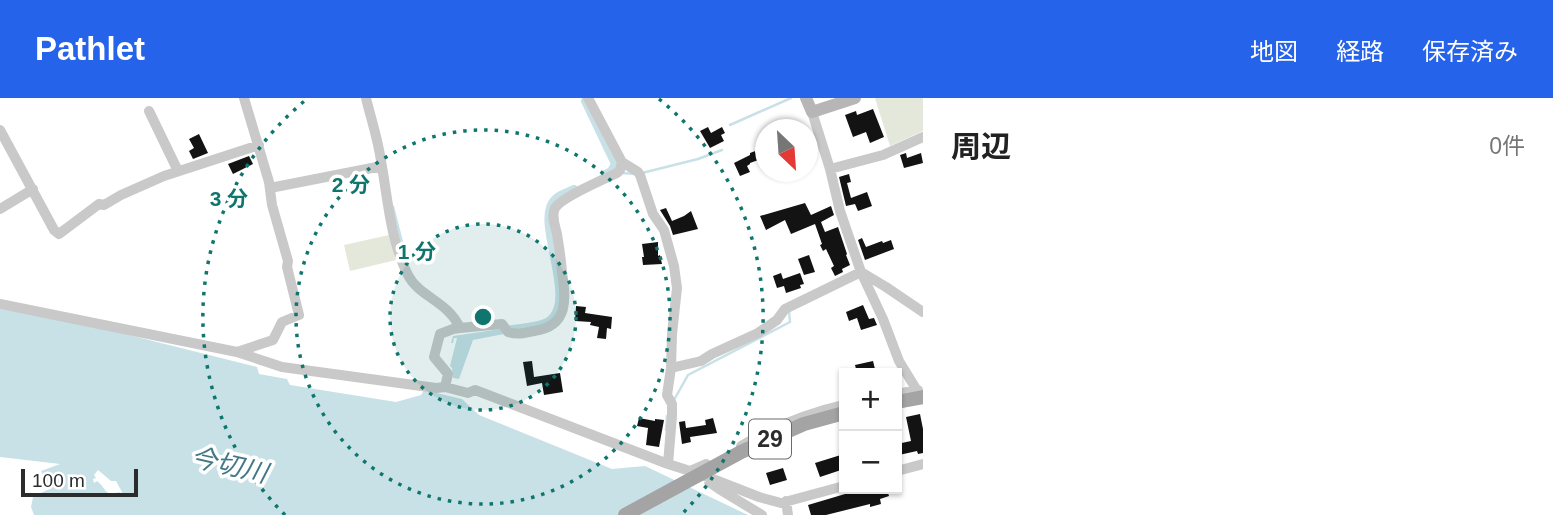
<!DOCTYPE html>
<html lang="ja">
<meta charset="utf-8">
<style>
:root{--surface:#fff;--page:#f2f2f2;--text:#222;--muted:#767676;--line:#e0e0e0;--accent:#2563eb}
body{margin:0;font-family:Helvetica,"Noto Sans JP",sans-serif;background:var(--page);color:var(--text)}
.controls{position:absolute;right:21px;bottom:21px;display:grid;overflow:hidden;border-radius:0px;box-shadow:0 2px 5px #0004}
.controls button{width:63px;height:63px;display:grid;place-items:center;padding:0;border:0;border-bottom:2px solid var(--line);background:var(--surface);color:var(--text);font:35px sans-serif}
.compass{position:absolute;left:755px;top:21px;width:63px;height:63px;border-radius:50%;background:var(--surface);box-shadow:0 2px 5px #0004;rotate:155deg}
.scale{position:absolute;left:21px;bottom:18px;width:117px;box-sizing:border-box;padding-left:7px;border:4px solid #2c2c2c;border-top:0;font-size:19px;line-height:24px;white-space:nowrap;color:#2c2c2c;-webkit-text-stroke:5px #fff;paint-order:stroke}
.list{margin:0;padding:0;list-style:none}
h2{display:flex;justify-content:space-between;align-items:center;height:91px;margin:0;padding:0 28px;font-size:30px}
h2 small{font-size:23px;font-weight:400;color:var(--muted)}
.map{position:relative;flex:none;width:923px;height:417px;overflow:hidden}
header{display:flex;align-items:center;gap:42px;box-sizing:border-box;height:98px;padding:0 35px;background:var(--accent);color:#fff}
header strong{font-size:33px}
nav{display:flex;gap:38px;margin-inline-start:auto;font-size:24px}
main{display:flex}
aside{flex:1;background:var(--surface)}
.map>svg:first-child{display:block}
</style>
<header>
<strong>Pathlet</strong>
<nav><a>地図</a><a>経路</a><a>保存済み</a></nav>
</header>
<main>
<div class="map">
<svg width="923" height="417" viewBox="0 0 923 417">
<rect width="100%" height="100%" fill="#fff"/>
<path fill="#e4e8da" d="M 875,0 L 923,0 L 923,33 L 890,48 Z
M 389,137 L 396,162 L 350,173 L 344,147 Z"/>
<path fill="#c8e1e7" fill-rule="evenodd" d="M 0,211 L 65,221 L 257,269 L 259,276 L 287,281 L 290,287 L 396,304 L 421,297 L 424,292 L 462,301 L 479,317 L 612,371 L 645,368 L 748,417 L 34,417 L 31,409 L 33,399 L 49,391 L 41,373 L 60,366 L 0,359 ZM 98,372 L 111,383 L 116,383 L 122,394 L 121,396 L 119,394 C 103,399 107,390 97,383 L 94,385 L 93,381 L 96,380 L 94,377 Z
M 501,231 L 504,236 L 473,242 L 459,281 L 453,280 L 452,270 L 450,268 L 457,240 L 454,240 L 453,245 L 451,245 L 453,238 Z"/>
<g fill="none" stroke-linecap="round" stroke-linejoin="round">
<path stroke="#c8e1e7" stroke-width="2.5" d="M 730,27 L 791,0
M 622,75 L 636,76
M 642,75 L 698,61 L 722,52
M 393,109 L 407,164
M 674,302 L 688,277 L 790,224 L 789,213
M 666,332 L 667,318"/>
<path stroke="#c8e1e7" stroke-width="8" d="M 585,3 L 615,66 L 611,73 L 605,76
M 507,232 C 518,230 536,229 545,225 C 583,208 531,123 555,101 C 559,96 569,94 574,91"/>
</g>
<path fill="#131313" d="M 873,11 L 884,39 L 870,45 L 866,34 L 853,39 L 845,17 L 856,13 L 857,17 Z
M 708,29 L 711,35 L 722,29 L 725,35 L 721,37 L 724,43 L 710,50 L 700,33 Z
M 199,36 L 208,55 L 193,61 L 189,53 L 194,50 L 189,41 Z
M 758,52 L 761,61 L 750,65 L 750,66 L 747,68 L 750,74 L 740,78 L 734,65 L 750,57 L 750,55 Z
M 906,55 L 907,60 L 921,55 L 923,65 L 904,70 L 900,57 Z
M 249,58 L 253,66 L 233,76 L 228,66 Z
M 849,76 L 851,84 L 847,85 L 851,100 L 867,94 L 872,108 L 858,113 L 855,106 L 846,108 L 839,79 Z
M 805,105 L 811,117 L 831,108 L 834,117 L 821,124 L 825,134 L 838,129 L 847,156 L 846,157 L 850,167 L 842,171 L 843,174 L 835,178 L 831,170 L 834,168 L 826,151 L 823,153 L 820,147 L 822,146 L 815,126 L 791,136 L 785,122 L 766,132 L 760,118 Z
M 666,110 L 672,123 L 684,118 L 691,113 L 698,131 L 673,137 L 670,128 L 660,112 Z
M 862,140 L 866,149 L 882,143 L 883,145 L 891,142 L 894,151 L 865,162 L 858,142 Z
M 658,144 L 658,158 L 660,157 L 662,166 L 643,167 L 642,159 L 644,159 L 642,146 Z
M 809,157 L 815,174 L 804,177 L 798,161 Z
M 781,175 L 783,181 L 800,175 L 804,186 L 800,187 L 801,190 L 786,195 L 784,188 L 777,190 L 773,178 Z
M 863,207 L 869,221 L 874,220 L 877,227 L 861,232 L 857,220 L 849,223 L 846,214 Z
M 576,208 L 586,209 L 585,215 L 612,219 L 611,231 L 607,230 L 606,241 L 597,240 L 599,229 L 590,227 L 591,224 L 575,223 Z
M 532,263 L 534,279 L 560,275 L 563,294 L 544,297 L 542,285 L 527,288 L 523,264 Z
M 873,263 L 876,275 L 857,275 L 855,267 Z
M 920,316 L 923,331 L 923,355 L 918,356 L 917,353 L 899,357 L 897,346 L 911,343 L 906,319 Z
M 639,320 L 655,323 L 655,321 L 664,322 L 659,349 L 646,347 L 648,330 L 637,328 Z
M 713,320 L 717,335 L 690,339 L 691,344 L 682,346 L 679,324 L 685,323 L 686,330 L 706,327 L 705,322 Z
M 844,356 L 844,371 L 820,379 L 815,365 Z
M 783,370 L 787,382 L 770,387 L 766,375 Z
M 862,391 L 887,391 L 889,398 L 880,401 L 881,406 L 870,409 L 870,406 L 826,417 L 811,417 L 808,407 Z"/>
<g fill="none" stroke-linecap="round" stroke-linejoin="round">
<path stroke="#c9c9c9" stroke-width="10" d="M 366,0 C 371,21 378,41 381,63 C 388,101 390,142 408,177 C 419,199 448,203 460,230 L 502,226 L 508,234 C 517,237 525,235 534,233 C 569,228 566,201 562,174 C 561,161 559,148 557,136 C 555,127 551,118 555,110 C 562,99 604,81 617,75 L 620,72 L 622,64
M 588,0 L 622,64 L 638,74 L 640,77 L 653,116 L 664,132 L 674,168 L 677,190 L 672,236 L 671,270 L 667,297 L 672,306 L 672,318 L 668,366
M 149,13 L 178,73
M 812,14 L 830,71 L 840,113 L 861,174 L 883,221 L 899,263 L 921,299
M 0,32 L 54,132 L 59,136 L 99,106 L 104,107 L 121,97 L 164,78 L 259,47
M 830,71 L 883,57 L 923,39
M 270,90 L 382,68
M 0,111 L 33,91
M 0,206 L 237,254 L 282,269 L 436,290 L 445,289 L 468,295 L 475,292 L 668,366 L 690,373 L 706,366
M 237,254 L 273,242 L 282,224 L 299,217 L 287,169 L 288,163 L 272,107 L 269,84 L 244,0
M 671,270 L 701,263 L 712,256 L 758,235 L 777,222 L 785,211 L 861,174 L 886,189 L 923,214
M 445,289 L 448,276 L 434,259 L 440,236 L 453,231 L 460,230
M 897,296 L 918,292
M 741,348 C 774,329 808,315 844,307
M 897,373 L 923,366
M 700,376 L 759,399 L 781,405 L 844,388
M 709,384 L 719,391 L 762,417
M 786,403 L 788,417"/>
<path stroke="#b6b6b6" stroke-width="12" d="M 806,0 L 812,14 L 855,0"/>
<path stroke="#a4a4a4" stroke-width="14" d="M 897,304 L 923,299
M 625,417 L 741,354 L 804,326 L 844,315"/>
</g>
<circle cx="483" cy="219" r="93" fill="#0f766e" fill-opacity=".12"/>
<g fill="none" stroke="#0f766e" stroke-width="3.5" stroke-dasharray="3.5 7">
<circle cx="483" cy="219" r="93"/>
<circle cx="483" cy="219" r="187"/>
<path d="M285 417A280 280 0 0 1 307 1M659 1A280 280 0 0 1 681 417"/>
</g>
<g text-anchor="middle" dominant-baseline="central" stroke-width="7" stroke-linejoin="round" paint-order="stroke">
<rect fill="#fff" stroke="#6b6b6b" stroke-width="2" x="749" y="321.5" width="42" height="39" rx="5"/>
<g font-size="23" font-weight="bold" fill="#2c2c2c">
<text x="770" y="341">29</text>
</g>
<g font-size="26" font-style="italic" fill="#427885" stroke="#fff">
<text transform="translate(229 367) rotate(13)">今切川</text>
</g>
</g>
<circle cx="483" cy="219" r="10" fill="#0f766e" stroke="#fff" stroke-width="3.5"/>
<g font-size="21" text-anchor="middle" font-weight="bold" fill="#0f766e" stroke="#fff" stroke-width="7" stroke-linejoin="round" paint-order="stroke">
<text x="351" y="94">2 分</text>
<text x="229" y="108">3 分</text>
<text x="417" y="161">1 分</text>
</g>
</svg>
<div class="controls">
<button>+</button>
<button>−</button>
</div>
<svg class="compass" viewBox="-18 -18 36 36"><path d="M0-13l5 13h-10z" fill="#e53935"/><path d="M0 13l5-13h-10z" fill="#767676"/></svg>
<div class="scale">100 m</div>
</div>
<aside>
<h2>周辺<small>0件</small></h2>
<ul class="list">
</ul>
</aside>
</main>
